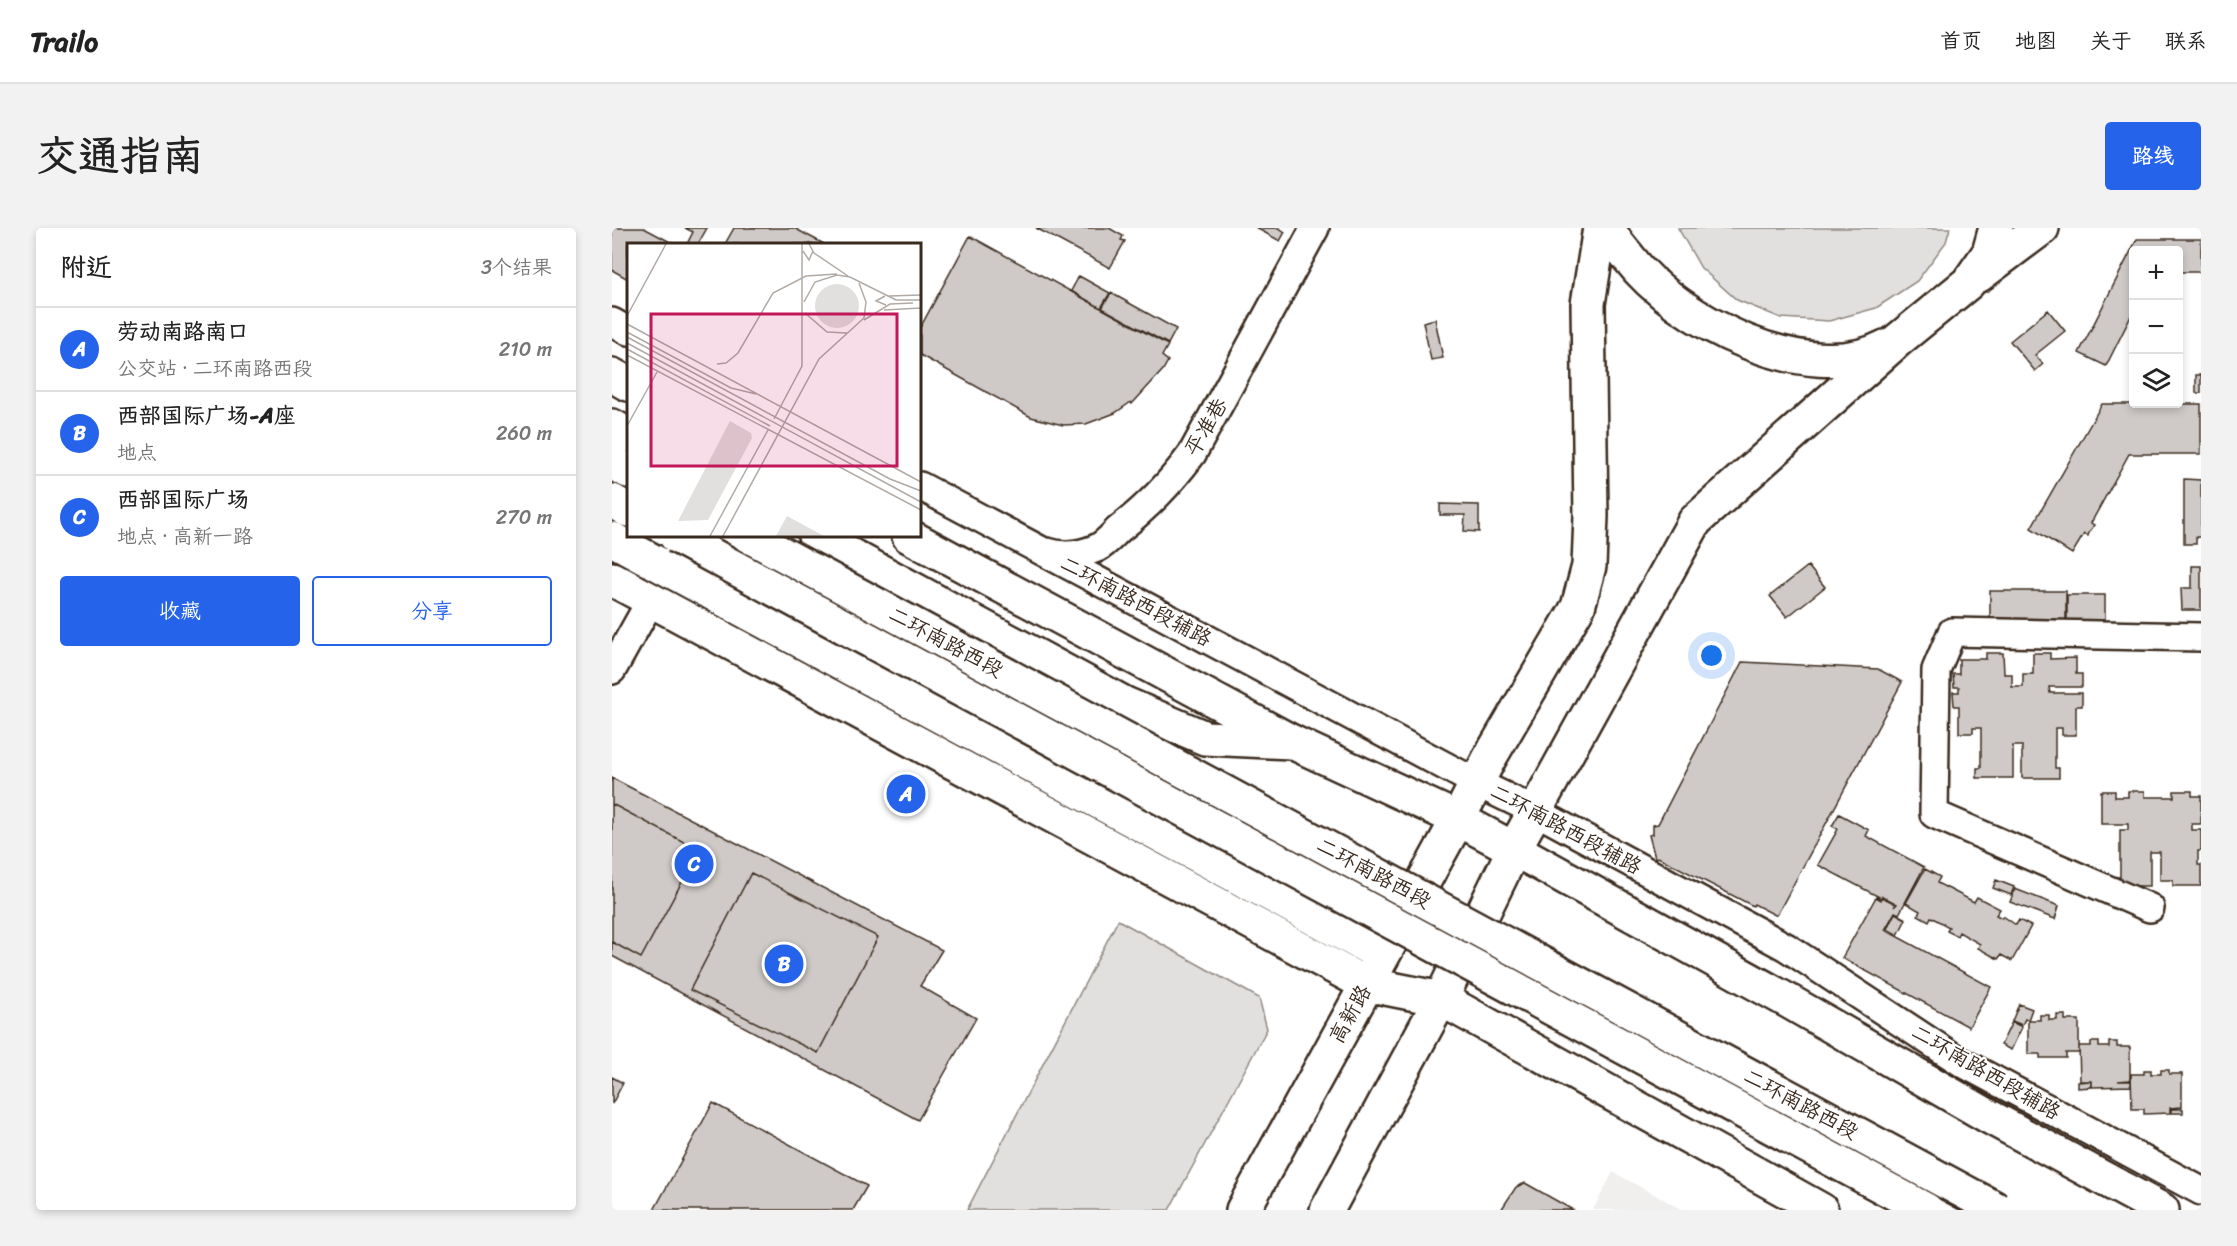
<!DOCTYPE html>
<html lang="zh">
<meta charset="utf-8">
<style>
:root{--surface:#fff;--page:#f2f2f2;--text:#222;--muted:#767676;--line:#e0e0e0;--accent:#2563eb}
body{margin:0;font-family:Sriracha,"LXGW WenKai TC",sans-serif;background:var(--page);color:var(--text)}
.controls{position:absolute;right:18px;top:18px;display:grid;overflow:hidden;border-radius:6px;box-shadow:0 3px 9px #0003}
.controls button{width:54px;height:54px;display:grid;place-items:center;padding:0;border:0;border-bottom:2px solid var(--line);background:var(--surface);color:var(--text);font:30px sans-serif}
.you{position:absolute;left:1100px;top:428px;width:21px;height:21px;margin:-15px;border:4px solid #fff;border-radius:50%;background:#1a73e8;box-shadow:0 0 0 9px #1a73e833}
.badge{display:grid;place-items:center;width:39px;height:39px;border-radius:50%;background:var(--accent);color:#fff;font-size:20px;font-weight:700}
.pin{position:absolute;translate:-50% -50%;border:3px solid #fff;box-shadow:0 2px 6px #0006}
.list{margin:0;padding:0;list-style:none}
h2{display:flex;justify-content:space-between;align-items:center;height:78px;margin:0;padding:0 24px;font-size:26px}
h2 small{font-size:20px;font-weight:400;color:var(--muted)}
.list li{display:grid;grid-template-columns:39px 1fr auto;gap:18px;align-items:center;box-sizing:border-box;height:84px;padding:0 24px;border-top:2px solid var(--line)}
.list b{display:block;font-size:22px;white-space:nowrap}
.list p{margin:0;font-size:20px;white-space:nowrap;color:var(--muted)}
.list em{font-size:20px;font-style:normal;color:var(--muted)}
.actions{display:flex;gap:12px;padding:18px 24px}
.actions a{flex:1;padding:14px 0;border:2px solid var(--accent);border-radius:6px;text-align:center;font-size:21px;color:var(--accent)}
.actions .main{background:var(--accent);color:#fff}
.icon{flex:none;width:33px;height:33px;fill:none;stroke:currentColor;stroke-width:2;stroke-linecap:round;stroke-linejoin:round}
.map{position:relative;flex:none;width:1589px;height:982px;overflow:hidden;border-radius:6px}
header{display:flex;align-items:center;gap:36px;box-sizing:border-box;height:84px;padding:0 30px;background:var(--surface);border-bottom:2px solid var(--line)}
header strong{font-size:28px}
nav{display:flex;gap:33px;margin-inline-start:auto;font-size:21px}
.intro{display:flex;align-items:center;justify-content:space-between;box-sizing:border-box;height:144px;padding:0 36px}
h1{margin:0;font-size:42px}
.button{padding:15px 27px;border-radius:6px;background:var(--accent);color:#fff;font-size:21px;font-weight:700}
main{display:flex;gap:36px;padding:0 36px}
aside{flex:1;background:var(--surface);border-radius:6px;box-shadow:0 3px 9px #0003}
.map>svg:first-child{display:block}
</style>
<header>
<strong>Trailo</strong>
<nav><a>首页</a><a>地图</a><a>关于</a><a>联系</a></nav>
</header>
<div class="intro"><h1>交通指南</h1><a class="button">路线</a></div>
<main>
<aside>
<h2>附近<small>3个结果</small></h2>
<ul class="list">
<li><span class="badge">A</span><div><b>劳动南路南口</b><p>公交站 · 二环南路西段</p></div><em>210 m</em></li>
<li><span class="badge">B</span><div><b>西部国际广场-A座</b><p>地点</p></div><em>260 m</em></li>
<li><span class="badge">C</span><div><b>西部国际广场</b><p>地点 · 高新一路</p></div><em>270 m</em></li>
</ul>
<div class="actions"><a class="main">收藏</a><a>分享</a></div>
</aside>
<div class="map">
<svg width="1589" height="982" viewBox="0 0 1589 982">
<rect width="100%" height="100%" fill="#fff"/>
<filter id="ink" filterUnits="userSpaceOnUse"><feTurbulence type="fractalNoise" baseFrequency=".0167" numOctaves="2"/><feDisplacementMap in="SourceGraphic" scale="12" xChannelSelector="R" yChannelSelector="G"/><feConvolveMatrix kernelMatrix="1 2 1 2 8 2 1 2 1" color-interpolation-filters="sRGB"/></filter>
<g filter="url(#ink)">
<path fill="#f1efee" d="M 1001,944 L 1071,982 L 981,982 Z"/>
<path fill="#e2e0de" stroke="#8e857e" stroke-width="1.5" d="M 1066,0 L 1338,0 L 1334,14 L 1305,53 L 1264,80 L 1217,93 L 1169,90 L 1125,72 L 1089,40 Z
M 506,692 L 647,770 L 655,801 L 557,982 L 355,982 Z"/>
<path fill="#cfcac7" stroke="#3b2a1e" stroke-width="1.5" d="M 0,0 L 32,0 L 62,16 L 16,16 L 16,51 L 0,42 Z
M 73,0 L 95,0 L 86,16 L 75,16 L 81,4 Z
M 122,0 L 182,0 L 212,16 L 113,16 Z
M 424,0 L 497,0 L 511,8 L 509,12 L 513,13 L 498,40 Z
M 644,0 L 667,0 L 673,4 L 668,13 Z
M 358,8 L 556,117 L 550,128 L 556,133 L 551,142 L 520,176 L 519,174 L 503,185 L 474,196 L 451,197 L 419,189 L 308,127 L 308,100 Z
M 1525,11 L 1589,11 L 1589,44 L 1566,44 L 1566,22 L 1522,22 L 1522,82 L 1494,138 L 1467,125 Z
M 467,48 L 498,65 L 489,80 L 459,63 Z
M 499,65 L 564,101 L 556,116 L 490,80 Z
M 1436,82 L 1453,103 L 1423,127 L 1431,136 L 1423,143 L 1398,113 Z
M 823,91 L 831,130 L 819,132 L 811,94 Z
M 1584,147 L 1589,147 L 1589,165 L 1584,165 Z
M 1490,176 L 1589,176 L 1589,226 L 1517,226 L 1479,295 L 1482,297 L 1477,305 L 1476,308 L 1472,306 L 1460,326 L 1419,300 Z
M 1572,251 L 1589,252 L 1589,309 L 1584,309 L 1584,316 L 1572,316 Z
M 828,276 L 867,277 L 867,304 L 852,303 L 853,287 L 828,287 Z
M 1196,338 L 1213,359 L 1175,389 L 1158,368 Z
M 1580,338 L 1589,338 L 1589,382 L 1570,382 L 1569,360 L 1580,360 Z
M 1378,363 L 1454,363 L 1454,395 L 1378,395 Z
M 1455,367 L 1493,367 L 1493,395 L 1455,395 Z
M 1374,425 L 1391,425 L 1392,446 L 1400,446 L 1400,459 L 1411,459 L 1411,446 L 1421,446 L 1421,425 L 1438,425 L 1438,431 L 1464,430 L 1464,446 L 1470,446 L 1470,459 L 1437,459 L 1438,465 L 1470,465 L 1470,478 L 1464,478 L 1464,507 L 1450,507 L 1450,500 L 1443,500 L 1443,540 L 1447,540 L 1447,550 L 1410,550 L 1410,518 L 1401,518 L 1401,550 L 1365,550 L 1365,540 L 1369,540 L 1369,500 L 1361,500 L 1361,505 L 1347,505 L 1347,478 L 1342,478 L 1341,464 L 1347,464 L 1347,459 L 1342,459 L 1341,446 L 1347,446 L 1347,431 L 1374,431 Z
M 1130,434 L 1266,441 L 1290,454 L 1165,687 L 1163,687 L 1142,676 L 1141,678 L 1046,629 L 1043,630 L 1037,607 L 1041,606 L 1041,597 L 1046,596 Z
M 0,550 L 330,722 L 308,758 L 364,790 L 306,892 L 0,728 Z
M 1489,563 L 1503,563 L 1503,569 L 1516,569 L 1516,563 L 1533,563 L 1533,569 L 1562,569 L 1562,563 L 1580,563 L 1580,568 L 1589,568 L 1589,596 L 1580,596 L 1580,602 L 1589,602 L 1589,623 L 1586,623 L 1586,637 L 1589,637 L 1589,658 L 1561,658 L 1561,652 L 1548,652 L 1548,624 L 1538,624 L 1538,658 L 1501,658 L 1501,649 L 1508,649 L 1508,602 L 1516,602 L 1516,596 L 1489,596 Z
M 0,576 L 87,622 L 29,730 L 0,714 Z
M 1227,586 L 1257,602 L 1254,608 L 1312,639 L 1287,686 L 1283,684 L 1273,702 L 1379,759 L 1357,799 L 1230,730 L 1264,669 L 1269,672 L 1270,669 L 1284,676 L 1282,679 L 1285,676 L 1270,668 L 1269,670 L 1206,637 L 1226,601 L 1220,598 Z
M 1313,641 L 1328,649 L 1325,655 L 1339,662 L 1362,674 L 1365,669 L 1388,681 L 1384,687 L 1390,690 L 1391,688 L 1404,697 L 1407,692 L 1419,698 L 1400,733 L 1389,727 L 1386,731 L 1366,720 L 1368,716 L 1347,704 L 1345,708 L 1335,703 L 1337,699 L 1319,689 L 1317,693 L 1306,687 L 1308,683 L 1294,675 Z
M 139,645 L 266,709 L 206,825 L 78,762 Z
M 1384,652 L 1402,659 L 1399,667 L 1381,660 Z
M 1403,661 L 1447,678 L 1443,691 L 1398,674 Z
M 1283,685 L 1294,691 L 1286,707 L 1275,701 Z
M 1407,776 L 1420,781 L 1416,792 L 1413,791 L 1410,797 L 1400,793 Z
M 1428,787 L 1437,787 L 1437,792 L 1445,792 L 1445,787 L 1453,787 L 1453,792 L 1467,792 L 1467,825 L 1454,825 L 1454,830 L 1428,830 L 1428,826 L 1416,826 L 1416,792 L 1428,792 Z
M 1400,794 L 1410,799 L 1399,822 L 1389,817 Z
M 1479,814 L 1487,814 L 1487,819 L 1497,819 L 1497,814 L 1505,814 L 1505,819 L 1518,819 L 1518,852 L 1506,853 L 1519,853 L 1519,858 L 1480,859 L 1480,853 L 1468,853 L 1467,818 L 1479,818 Z
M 1532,842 L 1539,842 L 1539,846 L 1549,846 L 1549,842 L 1557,842 L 1557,846 L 1570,846 L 1570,879 L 1558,880 L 1558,885 L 1532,886 L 1532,881 L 1520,881 L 1519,846 L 1532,846 Z
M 0,849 L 11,855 L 0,876 Z
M 1479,853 L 1479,859 L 1466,860 L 1466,854 Z
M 101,875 L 255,958 L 241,982 L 42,982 Z
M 1559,881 L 1571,881 L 1571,885 L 1559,885 Z
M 913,955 L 961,982 L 889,982 L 904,959 Z"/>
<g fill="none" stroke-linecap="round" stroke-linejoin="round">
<g stroke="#3b2a1e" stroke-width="32">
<path id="minor" d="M 0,94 L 16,103
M 308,258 L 865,555 L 923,583 L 1174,719 L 1349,834 L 1589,963
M 435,324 C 451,329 469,327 485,320 C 493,316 500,308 506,302 C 536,278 557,257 580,226 L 703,0
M 0,442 L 39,372
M 1538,680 L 1322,586 L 1324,442 L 1340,404 L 1589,409"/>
</g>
<g stroke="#3b2a1e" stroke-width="38">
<path id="major" d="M 997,0 C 1000,11 1010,21 1017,30 C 1065,93 1196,160 1273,119
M 1367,47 L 1430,0
M 0,147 L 16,156
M 297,308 L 680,514 L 846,591 L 902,621 L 1178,774 L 1376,888 L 1550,982
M 0,351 L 754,756 L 829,771 L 1209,982
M 631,982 L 846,591 L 877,531 L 966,379 L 977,338 L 979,288 L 976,76 L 988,0
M 715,982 L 829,771 L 902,621 L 1083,293 L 1286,112 L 1356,55 L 1377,25 L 1384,0"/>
</g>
<g stroke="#3b2a1e" stroke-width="38">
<path id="highway" d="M 0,198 L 16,207
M 0,234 L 16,243
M 0,273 L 16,282
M 203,308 L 513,476 L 593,510 L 680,514
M 0,311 L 770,727"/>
</g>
<use href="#minor" stroke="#fff" stroke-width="27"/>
<use href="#major" stroke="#fff" stroke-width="33"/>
<use href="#highway" stroke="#fff" stroke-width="33"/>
<g stroke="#3b2a1e" stroke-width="38" stroke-linecap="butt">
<path id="highway-bridge" d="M 64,308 L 1314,982
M 137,308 L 1386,982"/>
</g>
<use href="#highway-bridge" stroke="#fff" stroke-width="33"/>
</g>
</g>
<g text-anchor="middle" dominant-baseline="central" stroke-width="4.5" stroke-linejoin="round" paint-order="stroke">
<g font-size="21" fill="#3b2a1e" stroke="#fff">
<text transform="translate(594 199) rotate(-60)">平准巷</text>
<text transform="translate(524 373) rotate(28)">二环南路西段辅路</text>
<text transform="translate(334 414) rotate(28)">二环南路西段</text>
<text transform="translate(954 601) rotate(28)">二环南路西段辅路</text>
<text transform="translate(762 645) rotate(28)">二环南路西段</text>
<text transform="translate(738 786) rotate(-61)">高新路</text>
<text transform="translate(1374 844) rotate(30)">二环南路西段辅路</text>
<text transform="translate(1189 876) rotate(28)">二环南路西段</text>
</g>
</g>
<g transform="translate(15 15)">
<rect width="294" height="294" fill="#fff"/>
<path d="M188 63a22 22 0 1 1 44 0a22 22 0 1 1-44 0ZM 103,178 L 124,190 L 125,195 L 81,277 L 51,278 ZM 160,273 L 197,293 L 149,293 Z" fill="#e2e0de"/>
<path fill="none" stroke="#b1aaa5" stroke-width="1.5" d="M 182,1 L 187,10 L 221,33M 176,8 L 182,17 L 186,8M 258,53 L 249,58 L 259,62M 262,53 L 294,52M 177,59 L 188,39 L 210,32 L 223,34 L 269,57 L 294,57M 257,67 L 294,65M 178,70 L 200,89 L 220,90M 0,73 L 39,1M 237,77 L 263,61 L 286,60M 0,81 L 294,239M 0,89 L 104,145 L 129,151M 0,94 L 263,236 L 294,248M 0,100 L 294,259M 0,106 L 143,183M 0,112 L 294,267M 90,121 L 99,120 L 111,110 L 146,50 L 179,33 L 210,31M 147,176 L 175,123 L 175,1M 0,183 L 30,129M 83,293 L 141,187M 96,293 L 192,116 L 237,75 L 239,59 L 232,40"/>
<path fill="#c2185b" fill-opacity="0.15" stroke="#c2185b" stroke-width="3" d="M 24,71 L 270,71 L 270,223 L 24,223 Z"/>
<rect width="294" height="294" fill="none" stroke="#3b2a1e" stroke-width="3"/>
</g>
</svg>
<div class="controls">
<button>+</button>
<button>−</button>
<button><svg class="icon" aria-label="layers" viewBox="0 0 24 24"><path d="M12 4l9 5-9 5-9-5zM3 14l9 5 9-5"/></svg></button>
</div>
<div class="you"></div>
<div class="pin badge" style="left:294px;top:566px">A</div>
<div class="pin badge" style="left:172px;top:736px">B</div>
<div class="pin badge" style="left:82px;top:636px">C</div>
</div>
</main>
